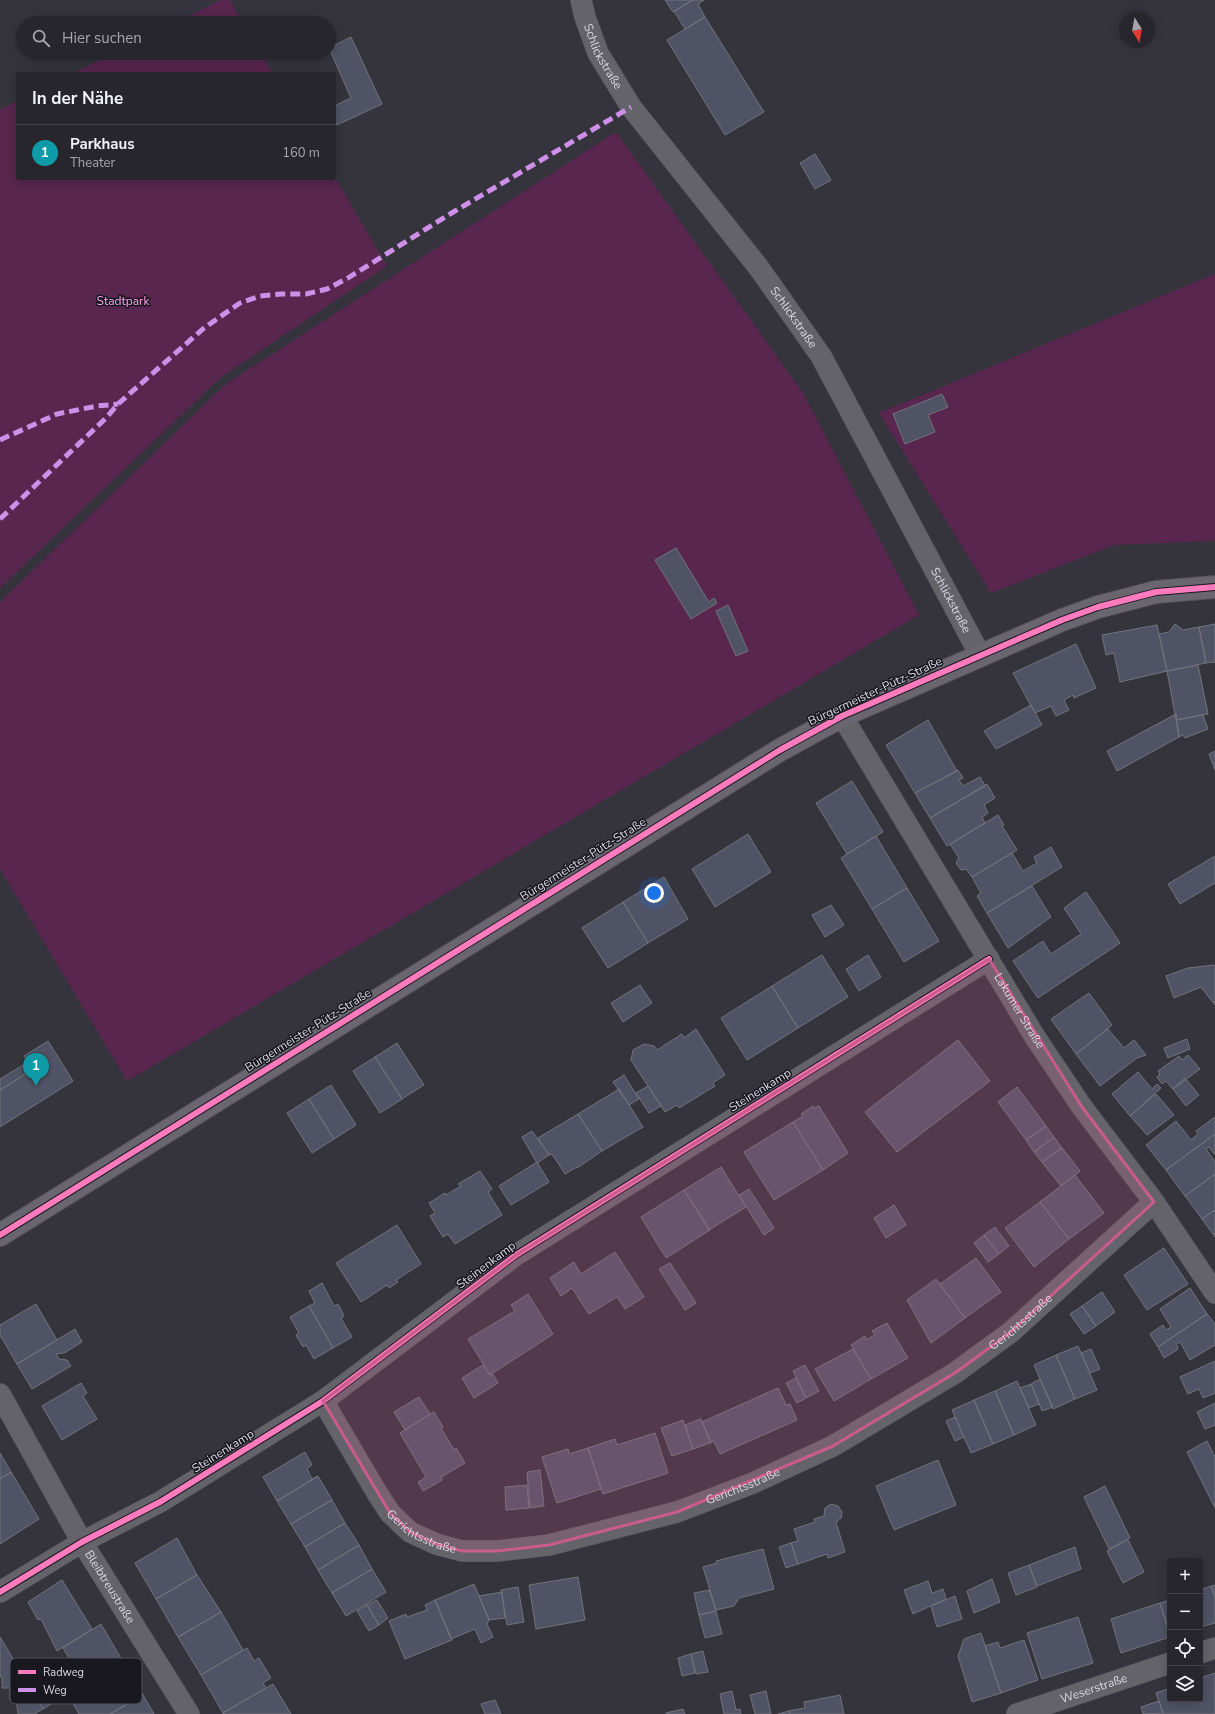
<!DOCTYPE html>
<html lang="de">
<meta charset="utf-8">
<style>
:root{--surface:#28262d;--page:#302e35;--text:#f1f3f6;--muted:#a5a5aa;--line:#444349;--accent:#bca0f2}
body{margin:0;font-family:"Nunito Sans",sans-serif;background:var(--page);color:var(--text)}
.controls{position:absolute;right:12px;bottom:12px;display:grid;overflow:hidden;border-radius:4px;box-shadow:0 2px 10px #0003}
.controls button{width:36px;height:36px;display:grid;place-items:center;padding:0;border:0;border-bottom:1px solid var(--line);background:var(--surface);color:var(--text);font:20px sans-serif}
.compass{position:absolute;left:1119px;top:12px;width:36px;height:36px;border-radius:50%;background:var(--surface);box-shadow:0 2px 10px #0003;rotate:169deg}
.you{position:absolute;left:654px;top:893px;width:14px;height:14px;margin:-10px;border:3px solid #fff;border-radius:50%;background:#1a73e8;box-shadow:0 0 0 6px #1a73e833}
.badge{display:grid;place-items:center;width:26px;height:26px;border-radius:50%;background:var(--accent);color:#fff;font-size:13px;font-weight:700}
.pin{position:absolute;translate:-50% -33px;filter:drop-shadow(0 1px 2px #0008)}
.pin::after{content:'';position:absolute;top:21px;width:14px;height:12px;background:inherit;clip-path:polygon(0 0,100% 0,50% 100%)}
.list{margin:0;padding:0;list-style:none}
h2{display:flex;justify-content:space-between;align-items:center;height:52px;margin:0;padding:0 16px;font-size:17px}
h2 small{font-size:13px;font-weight:400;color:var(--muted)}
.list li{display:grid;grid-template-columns:26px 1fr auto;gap:12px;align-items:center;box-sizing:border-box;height:56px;padding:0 16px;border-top:1px solid var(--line)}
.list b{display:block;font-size:15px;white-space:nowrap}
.list p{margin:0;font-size:13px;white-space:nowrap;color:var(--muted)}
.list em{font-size:13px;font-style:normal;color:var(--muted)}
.icon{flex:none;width:22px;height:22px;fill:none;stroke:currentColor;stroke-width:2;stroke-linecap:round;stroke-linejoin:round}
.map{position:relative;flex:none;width:1215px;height:1714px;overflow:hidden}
.search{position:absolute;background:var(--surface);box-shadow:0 2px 10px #0003;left:16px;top:16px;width:320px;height:44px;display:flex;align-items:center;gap:10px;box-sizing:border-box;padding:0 14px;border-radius:22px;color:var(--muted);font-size:15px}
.panel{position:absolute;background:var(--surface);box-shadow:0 2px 10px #0003;left:16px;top:72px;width:320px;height:108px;border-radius:4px}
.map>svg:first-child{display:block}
</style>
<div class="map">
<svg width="1215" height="1714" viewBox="0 0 1215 1714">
<rect width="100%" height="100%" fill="#35333c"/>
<path fill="#58264f" d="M 221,0 L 230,0 L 243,23 L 175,23 Z
M 114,53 L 261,53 L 273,74 L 72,74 Z
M 18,101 L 18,178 L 334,178 L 334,176 L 387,266 L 220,378 L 0,588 L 0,110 Z
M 616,132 L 803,393 L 919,615 L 127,1081 L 0,869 L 0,602 L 226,384 Z
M 1215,274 L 1215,541 L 1114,545 L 991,593 L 879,413 Z"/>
<path fill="#505365" stroke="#73737c" d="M 665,0 L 693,0 L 673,12 Z
M 693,0 L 704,0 L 698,4 L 705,17 L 685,29 L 674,11 Z
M 705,17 L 764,112 L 725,135 L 667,40 Z
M 351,37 L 382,104 L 337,125 L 334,119 L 334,106 L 351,98 L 329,48 Z
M 815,154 L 831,180 L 815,189 L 800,163 Z
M 942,394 L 948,407 L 928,415 L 935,432 L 905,444 L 893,414 Z
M 676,548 L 709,602 L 714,598 L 717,603 L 691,619 L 655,560 Z
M 728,605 L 748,651 L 736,656 L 716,611 Z
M 1175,624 L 1183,630 L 1199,627 L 1206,663 L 1167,671 L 1159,634 L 1169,632 Z
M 1215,624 L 1215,662 L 1206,663 L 1199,627 Z
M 1157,625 L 1167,671 L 1120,682 L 1114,653 L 1106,655 L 1102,635 Z
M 1076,644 L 1096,688 L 1074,698 L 1073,695 L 1064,700 L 1069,710 L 1056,716 L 1051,706 L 1035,713 L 1013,673 Z
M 1198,665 L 1208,714 L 1176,720 L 1167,671 Z
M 1031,705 L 1042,725 L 996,749 L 984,731 Z
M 1176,714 L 1179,737 L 1117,771 L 1107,751 Z
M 1203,715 L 1208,729 L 1185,738 L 1183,735 L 1179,737 L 1176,720 Z
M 928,720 L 957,771 L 915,793 L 886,745 Z
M 1215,751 L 1215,770 L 1209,754 Z
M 958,770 L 963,778 L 959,780 L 963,786 L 980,777 L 985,786 L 930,818 L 915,793 Z
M 852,781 L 883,832 L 847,854 L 816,803 Z
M 987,784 L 995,798 L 984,805 L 988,813 L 982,817 L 985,823 L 947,846 L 930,818 Z
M 998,815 L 1004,825 L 1002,826 L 1017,850 L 972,877 L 966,869 L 961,870 L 956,863 L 959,858 L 950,844 Z
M 748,834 L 771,872 L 715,907 L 692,869 Z
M 876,836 L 907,888 L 872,909 L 841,858 Z
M 1051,847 L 1062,867 L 987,913 L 977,896 L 981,893 L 972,877 L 1012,853 L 1023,871 L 1037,863 L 1034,857 Z
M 1215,856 L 1215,883 L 1180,904 L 1168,884 Z
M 664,877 L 688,919 L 648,943 L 623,902 Z
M 1032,886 L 1051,917 L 1008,948 L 987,913 Z
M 907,888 L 939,941 L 904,962 L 872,909 Z
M 1086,892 L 1120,943 L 1038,998 L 1013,961 L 1043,941 L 1051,954 L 1081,934 L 1064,908 Z
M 623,902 L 648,943 L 608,968 L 582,928 Z
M 831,905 L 844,925 L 825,937 L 812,915 Z
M 822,955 L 848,997 L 798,1028 L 772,986 Z
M 868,955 L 881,977 L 859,991 L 846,969 Z
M 1214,965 L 1215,966 L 1215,1005 L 1201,987 L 1174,998 L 1166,976 L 1188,968 Z
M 640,985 L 652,1003 L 623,1022 L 611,1003 Z
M 772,986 L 798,1028 L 747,1060 L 721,1018 Z
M 1089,993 L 1112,1025 L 1076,1054 L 1051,1019 Z
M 696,1029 L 725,1075 L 713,1083 L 715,1086 L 679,1108 L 677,1105 L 665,1112 L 631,1060 L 633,1050 L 644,1044 L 654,1046 L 657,1050 L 682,1034 L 684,1038 Z
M 1108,1029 L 1124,1048 L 1134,1040 L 1146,1055 L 1137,1058 L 1100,1086 L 1076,1054 Z
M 1187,1039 L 1190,1049 L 1168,1058 L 1164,1048 Z
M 958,1040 L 990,1081 L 897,1152 L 865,1112 Z
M 48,1041 L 73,1081 L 0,1127 L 0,1090 L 32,1070 L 24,1056 Z
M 397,1043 L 424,1085 L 402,1099 L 375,1057 Z
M 1188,1055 L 1200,1069 L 1173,1089 L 1166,1081 L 1162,1084 L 1157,1077 L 1160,1074 L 1158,1071 L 1179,1056 L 1182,1060 Z
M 375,1057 L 402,1099 L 380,1113 L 353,1071 Z
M 28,1062 L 32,1070 L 0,1090 L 0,1079 Z
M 1138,1072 L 1152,1089 L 1157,1084 L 1161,1088 L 1130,1116 L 1112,1094 Z
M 624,1075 L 639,1099 L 629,1105 L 613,1082 Z
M 1185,1078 L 1199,1095 L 1186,1106 L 1173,1089 Z
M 331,1085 L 356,1125 L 334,1139 L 309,1099 Z
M 648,1086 L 661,1106 L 649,1113 L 636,1093 Z
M 1017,1087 L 1046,1126 L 1026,1140 L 998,1102 Z
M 619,1089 L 643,1127 L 602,1151 L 578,1114 Z
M 1156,1094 L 1174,1115 L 1147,1135 L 1130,1116 Z
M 309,1099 L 334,1139 L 312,1153 L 287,1113 Z
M 813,1106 L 814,1108 L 819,1106 L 848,1153 L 823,1170 L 793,1122 L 803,1116 L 801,1114 Z
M 578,1114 L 602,1151 L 577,1168 L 577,1167 L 565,1174 L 552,1154 L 549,1155 L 538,1138 Z
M 1215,1117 L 1215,1134 L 1166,1170 L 1146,1145 L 1176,1121 L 1191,1140 L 1198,1134 L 1196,1131 Z
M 793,1122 L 823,1170 L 774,1200 L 744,1152 Z
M 1046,1126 L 1054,1137 L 1034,1152 L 1026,1140 Z
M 532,1131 L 549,1155 L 537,1163 L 522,1137 Z
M 1215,1134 L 1215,1153 L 1214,1154 L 1209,1147 L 1206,1149 L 1215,1162 L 1215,1174 L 1185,1196 L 1166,1170 Z
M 1054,1137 L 1062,1148 L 1042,1162 L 1034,1152 Z
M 1062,1148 L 1080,1171 L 1061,1186 L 1042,1162 Z
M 537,1162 L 549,1182 L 511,1205 L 499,1186 Z
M 721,1167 L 746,1207 L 709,1230 L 684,1190 Z
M 480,1171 L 492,1189 L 488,1192 L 502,1215 L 455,1244 L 448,1234 L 443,1237 L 430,1216 L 435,1213 L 429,1203 L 445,1193 L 446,1195 L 461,1186 L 458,1184 Z
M 1215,1174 L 1215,1210 L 1202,1219 L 1185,1196 Z
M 1075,1175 L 1104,1213 L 1069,1239 L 1040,1202 Z
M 749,1189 L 774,1228 L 764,1235 L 739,1195 Z
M 684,1190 L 710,1230 L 666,1258 L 641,1217 Z
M 1040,1202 L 1069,1239 L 1034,1267 L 1005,1228 Z
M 894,1205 L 906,1225 L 886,1238 L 874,1218 Z
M 1215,1210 L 1215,1237 L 1202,1219 Z
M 397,1225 L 421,1264 L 396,1280 L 398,1282 L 389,1288 L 387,1285 L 361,1302 L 336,1263 Z
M 995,1227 L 1009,1246 L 999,1254 L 984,1235 Z
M 984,1235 L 999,1254 L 988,1262 L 974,1243 Z
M 1164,1248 L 1188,1284 L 1147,1310 L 1124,1275 Z
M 615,1252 L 644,1297 L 625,1309 L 617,1297 L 589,1314 L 572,1288 L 561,1296 L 550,1278 L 574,1262 L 581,1274 Z
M 976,1258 L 1001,1292 L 965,1318 L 940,1284 Z
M 670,1263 L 696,1303 L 685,1310 L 659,1269 Z
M 936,1279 L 965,1318 L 931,1343 L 907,1300 Z
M 322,1283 L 334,1306 L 338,1304 L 344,1316 L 341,1318 L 352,1337 L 333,1348 L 309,1306 L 315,1303 L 309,1291 Z
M 1190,1288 L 1207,1314 L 1158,1347 L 1150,1334 L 1163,1325 L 1166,1330 L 1171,1327 L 1160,1309 Z
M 1102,1292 L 1115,1312 L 1096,1326 L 1082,1306 Z
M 528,1294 L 553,1334 L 490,1375 L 468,1339 L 515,1311 L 511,1305 Z
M 36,1304 L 57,1340 L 17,1364 L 0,1335 L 0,1325 Z
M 309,1306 L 333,1348 L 314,1359 L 306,1345 L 303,1347 L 296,1335 L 299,1333 L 290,1317 Z
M 1082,1306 L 1096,1326 L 1084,1334 L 1070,1314 Z
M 1207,1314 L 1215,1324 L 1215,1345 L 1190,1360 L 1180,1342 L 1176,1344 L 1178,1347 L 1177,1350 L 1164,1358 L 1158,1347 Z
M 887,1323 L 908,1358 L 871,1379 L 851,1345 L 865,1336 L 866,1340 L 875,1335 L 872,1331 Z
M 75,1329 L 82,1342 L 64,1353 L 56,1354 L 59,1359 L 67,1360 L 71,1366 L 32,1389 L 17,1364 Z
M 1078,1346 L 1097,1390 L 1075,1399 L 1056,1355 Z
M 853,1349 L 871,1379 L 834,1401 L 815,1369 Z
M 1091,1349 L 1100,1369 L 1090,1373 L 1081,1353 Z
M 1056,1355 L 1075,1399 L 1053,1409 L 1034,1365 Z
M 1215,1361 L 1215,1393 L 1203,1398 L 1199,1389 L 1188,1394 L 1180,1377 Z
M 483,1365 L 490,1375 L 492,1373 L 498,1383 L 474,1398 L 462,1378 Z
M 805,1365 L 819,1391 L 806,1398 L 793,1371 Z
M 796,1378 L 806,1398 L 797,1403 L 786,1383 Z
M 1040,1379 L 1053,1407 L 1042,1411 L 1031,1384 Z
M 1017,1381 L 1036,1425 L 1014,1435 L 995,1391 Z
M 81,1383 L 87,1393 L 83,1396 L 97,1419 L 62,1440 L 42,1406 Z
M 1031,1384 L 1039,1404 L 1029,1408 L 1020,1388 Z
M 778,1388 L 786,1405 L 790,1404 L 797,1420 L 720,1454 L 714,1441 L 710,1443 L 710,1440 L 702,1422 Z
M 995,1391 L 1014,1435 L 993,1444 L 974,1400 Z
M 419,1397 L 430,1414 L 405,1430 L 394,1412 Z
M 974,1400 L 993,1444 L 971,1453 L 952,1410 Z
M 1215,1403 L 1215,1425 L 1205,1429 L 1197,1412 Z
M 434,1412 L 443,1427 L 441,1428 L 454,1450 L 456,1448 L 465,1463 L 441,1477 L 442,1480 L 423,1491 L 418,1482 L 426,1477 L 400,1433 Z
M 955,1417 L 964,1437 L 955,1441 L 946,1421 Z
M 701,1419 L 710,1440 L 710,1443 L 693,1449 L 685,1425 Z
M 683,1420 L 693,1449 L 672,1456 L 661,1428 Z
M 655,1433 L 668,1473 L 603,1494 L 588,1448 L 615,1439 L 617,1445 Z
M 1207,1441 L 1215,1457 L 1215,1508 L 1187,1452 Z
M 588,1448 L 601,1489 L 557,1503 L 542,1457 L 568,1449 L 569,1454 Z
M 305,1452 L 312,1465 L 307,1469 L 312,1479 L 318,1476 L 277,1501 L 263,1477 Z
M 0,1453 L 11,1472 L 0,1479 Z
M 938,1460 L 956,1505 L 894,1530 L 876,1486 Z
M 540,1470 L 544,1506 L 530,1508 L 527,1472 Z
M 11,1472 L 39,1519 L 0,1544 L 0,1479 Z
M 318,1476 L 332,1500 L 291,1524 L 277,1501 Z
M 527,1485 L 529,1508 L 506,1510 L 505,1487 Z
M 1105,1486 L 1130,1538 L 1109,1549 L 1084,1497 Z
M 332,1500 L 345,1523 L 305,1547 L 291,1524 Z
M 831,1504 L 838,1506 L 842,1512 L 841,1518 L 836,1522 L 845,1552 L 828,1558 L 827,1554 L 798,1564 L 791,1543 L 798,1541 L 794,1529 L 815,1522 L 814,1519 L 824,1516 L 825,1508 Z
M 345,1523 L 359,1545 L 318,1570 L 305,1547 Z
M 177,1538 L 197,1575 L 156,1599 L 135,1563 Z
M 1128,1540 L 1144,1572 L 1123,1583 L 1107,1551 Z
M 791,1543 L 798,1564 L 786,1568 L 779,1547 Z
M 359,1545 L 372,1569 L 332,1593 L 318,1570 Z
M 1075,1547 L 1081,1569 L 1037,1586 L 1029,1565 Z
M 763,1549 L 774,1589 L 739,1598 L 734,1606 L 716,1610 L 703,1567 L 717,1563 L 716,1561 Z
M 1029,1565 L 1037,1587 L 1016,1595 L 1008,1573 Z
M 372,1569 L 386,1592 L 346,1616 L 332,1593 Z
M 197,1575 L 221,1612 L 178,1637 L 156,1599 Z
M 578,1577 L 585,1620 L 536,1629 L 529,1585 Z
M 992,1579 L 1000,1602 L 974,1613 L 967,1591 Z
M 62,1580 L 92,1629 L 57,1651 L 41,1619 L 38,1620 L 28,1602 Z
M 928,1581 L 932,1593 L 943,1589 L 946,1599 L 913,1614 L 904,1590 Z
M 474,1584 L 489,1620 L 487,1624 L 493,1637 L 481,1643 L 475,1629 L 451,1639 L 435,1600 Z
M 1215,1585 L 1215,1597 L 1211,1586 Z
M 1211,1586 L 1215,1597 L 1215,1623 L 1200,1627 L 1200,1590 Z
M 518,1587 L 524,1622 L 507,1625 L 501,1590 Z
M 709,1590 L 716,1611 L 699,1615 L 694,1593 Z
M 502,1592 L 505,1618 L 489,1620 L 479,1596 Z
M 955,1596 L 962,1619 L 937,1627 L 931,1606 Z
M 377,1600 L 388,1618 L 379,1625 L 367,1605 Z
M 435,1600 L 452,1640 L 405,1659 L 389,1621 L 406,1614 L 407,1617 L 427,1610 L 425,1605 Z
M 1170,1600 L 1170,1633 L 1160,1603 Z
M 1160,1603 L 1170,1637 L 1121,1653 L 1111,1619 Z
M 367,1605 L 379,1625 L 369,1631 L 357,1611 Z
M 716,1611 L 722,1634 L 705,1638 L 699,1615 Z
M 221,1612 L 243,1650 L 201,1675 L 178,1637 Z
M 1078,1617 L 1093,1663 L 1042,1679 L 1027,1633 Z
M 101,1624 L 123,1662 L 85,1685 L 63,1648 Z
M 981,1633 L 1001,1693 L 972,1702 L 958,1656 L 964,1639 Z
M 0,1637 L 43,1709 L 34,1714 L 18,1714 L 16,1699 L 10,1700 L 10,1688 L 2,1688 L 2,1677 L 0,1677 Z
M 1024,1640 L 1038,1680 L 1001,1693 L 985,1646 L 998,1642 L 1000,1648 Z
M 247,1648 L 254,1661 L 259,1658 L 271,1678 L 263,1683 L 266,1688 L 223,1713 L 201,1675 Z
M 703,1651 L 708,1672 L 696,1674 L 691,1654 Z
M 691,1654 L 695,1673 L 682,1676 L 678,1658 Z
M 123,1662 L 143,1695 L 110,1714 L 79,1714 L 68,1695 Z
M 35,1668 L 56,1701 L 43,1709 L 22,1676 Z
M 1215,1673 L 1215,1714 L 1163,1714 L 1156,1693 L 1170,1688 L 1170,1699 L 1200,1699 L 1200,1678 Z
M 273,1684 L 291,1714 L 223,1714 L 223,1713 Z
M 732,1691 L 736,1710 L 740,1709 L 741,1714 L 724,1714 L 720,1694 Z
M 766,1691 L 771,1714 L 755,1714 L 750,1695 Z
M 143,1695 L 154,1714 L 110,1714 Z
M 840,1695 L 844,1714 L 790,1714 L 789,1711 L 805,1708 L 804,1702 Z
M 495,1700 L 501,1714 L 485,1714 L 481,1704 Z
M 1159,1701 L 1163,1713 L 1143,1714 L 1141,1707 Z
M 683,1709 L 685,1714 L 666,1714 L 666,1713 Z
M 789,1711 L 790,1714 L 778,1714 Z"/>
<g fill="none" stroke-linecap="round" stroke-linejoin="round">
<g stroke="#53515a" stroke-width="22">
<g id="street">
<path id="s1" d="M 581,0 L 585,17 L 598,53 L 631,107 L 759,268 L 821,356 L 980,655"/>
<path id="s2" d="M 842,716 L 1035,1037 L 1082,1107 L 1154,1202 L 1215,1293"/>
<path id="s3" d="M 0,1394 L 82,1542 L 189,1714"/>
<path id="s4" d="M 323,1401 L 377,1493 L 390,1513 L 410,1532 L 436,1544 L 462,1551 L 497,1551 L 549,1545 L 677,1512 L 753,1483 L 833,1446 L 955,1373 L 1011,1332 L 1154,1202"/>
<path d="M 0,1592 L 82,1542 L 160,1502 L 323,1401 L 516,1255 L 989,959"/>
<path d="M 1200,1653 L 1215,1648"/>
<path id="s5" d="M 1017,1714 L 1170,1663"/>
</g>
</g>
<g stroke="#53515a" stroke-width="24">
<path id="secondary" d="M 0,1235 L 780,750 L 842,716 L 1062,620 L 1098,607 L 1156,592 L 1215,587"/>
</g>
<use href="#street" stroke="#64636a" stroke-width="21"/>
<use href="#secondary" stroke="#696670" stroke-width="22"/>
<path stroke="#ce8fe9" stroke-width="5" stroke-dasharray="10 5" stroke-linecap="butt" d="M 0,440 L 57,414 L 97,406 L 118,404
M 0,519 L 106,418 L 118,404 L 204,328 L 240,303 L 260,296 L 281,294 L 306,294 L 327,289 L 348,278 L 450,214 L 631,107"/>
<g stroke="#191820" stroke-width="8">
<path id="cycleway" d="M 0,1235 L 780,750 L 842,716 L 1062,620 L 1098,607 L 1156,592 L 1215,587
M 0,1592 L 82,1542 L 160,1502 L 323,1401 L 516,1255 L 989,959"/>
</g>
<use href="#cycleway" stroke="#fd7abc" stroke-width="6"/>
</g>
<path fill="#ca5c8b" fill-opacity="0.2" stroke="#ca5c8b" stroke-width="3" stroke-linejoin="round" d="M 989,959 L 1082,1107 L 1154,1202 L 1011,1332 L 955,1373 L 833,1446 L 677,1512 L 549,1545 L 497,1551 L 462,1551 L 436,1544 L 410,1532 L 390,1513 L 323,1401 L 516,1255 Z"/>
<g text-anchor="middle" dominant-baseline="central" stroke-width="3" stroke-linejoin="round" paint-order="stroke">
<g font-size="12" fill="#dad9e4" stroke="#191820">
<text stroke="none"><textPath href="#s1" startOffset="61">Schlickstraße</textPath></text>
<text stroke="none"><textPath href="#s1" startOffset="385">Schlickstraße</textPath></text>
<text stroke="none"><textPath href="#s1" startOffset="709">Schlickstraße</textPath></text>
<text transform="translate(875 691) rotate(-25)">Bürgermeister-Pütz-Straße</text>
<text transform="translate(583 859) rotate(-32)">Bürgermeister-Pütz-Straße</text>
<text stroke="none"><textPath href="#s2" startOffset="344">Lakumer Straße</textPath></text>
<text transform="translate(308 1030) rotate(-32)">Bürgermeister-Pütz-Straße</text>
<text transform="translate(760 1090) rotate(-32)">Steinenkamp</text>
<text transform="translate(486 1265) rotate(-37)">Steinenkamp</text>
<text stroke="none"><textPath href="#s4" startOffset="828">Gerichtsstraße</textPath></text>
<text transform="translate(223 1451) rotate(-32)">Steinenkamp</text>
<text stroke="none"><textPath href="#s4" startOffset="504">Gerichtsstraße</textPath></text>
<text stroke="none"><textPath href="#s4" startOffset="168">Gerichtsstraße</textPath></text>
<text stroke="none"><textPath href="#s3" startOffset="222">Bleibtreustraße</textPath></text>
<text stroke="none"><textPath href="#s5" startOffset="81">Weserstraße</textPath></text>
</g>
<g font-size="12" fill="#fea2e9" stroke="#191820">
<text x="123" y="301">Stadtpark</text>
</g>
</g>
<rect x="10" y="1658" width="132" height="46" rx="6" fill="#191820" stroke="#53525b" stroke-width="1"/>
<rect x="18" y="1670" width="18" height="4" fill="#fd7abc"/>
<rect x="18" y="1688" width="18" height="4" fill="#ce8fe9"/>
<g font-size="11" fill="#dad9e4">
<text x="43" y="1676">Radweg</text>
<text x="43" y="1694">Weg</text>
</g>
</svg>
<div class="controls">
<button>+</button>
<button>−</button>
<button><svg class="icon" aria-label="locate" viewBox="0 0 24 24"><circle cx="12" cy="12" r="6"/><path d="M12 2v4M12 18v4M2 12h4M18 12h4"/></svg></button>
<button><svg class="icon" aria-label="layers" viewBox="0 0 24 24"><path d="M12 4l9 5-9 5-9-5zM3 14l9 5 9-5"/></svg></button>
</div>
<svg class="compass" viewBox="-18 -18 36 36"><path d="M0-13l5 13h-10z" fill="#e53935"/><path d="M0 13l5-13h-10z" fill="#a5a5aa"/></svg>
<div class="you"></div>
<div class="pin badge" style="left:36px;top:1086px;background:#0f9aa8">1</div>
<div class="search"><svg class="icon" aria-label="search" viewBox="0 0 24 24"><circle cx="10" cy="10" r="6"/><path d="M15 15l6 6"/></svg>Hier suchen</div>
<section class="panel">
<h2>In der Nähe<small></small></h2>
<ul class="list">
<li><span class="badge" style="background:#0f9aa8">1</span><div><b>Parkhaus</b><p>Theater</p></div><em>160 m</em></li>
</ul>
</section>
</div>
